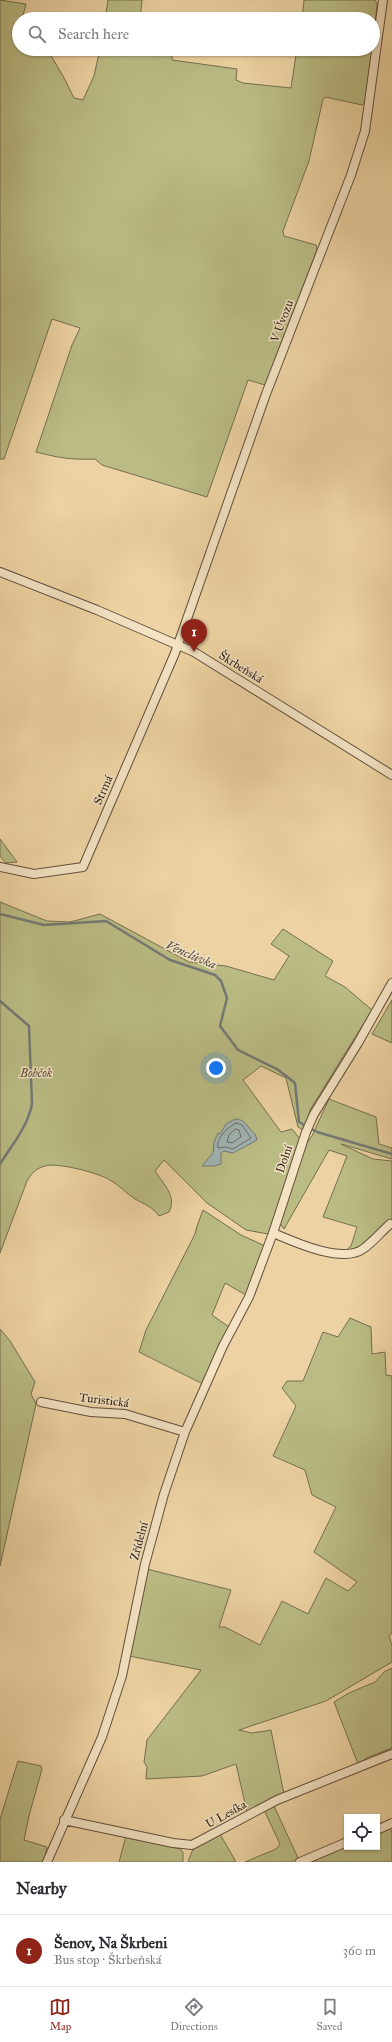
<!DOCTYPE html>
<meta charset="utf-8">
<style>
:root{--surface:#fff;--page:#f7f7f7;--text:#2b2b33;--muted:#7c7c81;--line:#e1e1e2;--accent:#8f2418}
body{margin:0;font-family:"IM FELL Great Primer",serif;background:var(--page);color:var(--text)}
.controls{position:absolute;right:12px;bottom:12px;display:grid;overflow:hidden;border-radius:0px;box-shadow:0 1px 3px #0004}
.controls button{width:36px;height:36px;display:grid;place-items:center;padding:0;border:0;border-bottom:1px solid var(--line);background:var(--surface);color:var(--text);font:20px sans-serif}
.you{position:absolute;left:216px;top:1068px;width:14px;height:14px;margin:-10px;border:3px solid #fff;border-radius:50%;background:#1a73e8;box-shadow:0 0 0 6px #1a73e833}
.badge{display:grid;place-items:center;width:26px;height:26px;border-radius:50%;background:var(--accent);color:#fff;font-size:13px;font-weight:700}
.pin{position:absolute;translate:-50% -33px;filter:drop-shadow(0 1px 2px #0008)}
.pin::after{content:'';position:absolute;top:21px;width:14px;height:12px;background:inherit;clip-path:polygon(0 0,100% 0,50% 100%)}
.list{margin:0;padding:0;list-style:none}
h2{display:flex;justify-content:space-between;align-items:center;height:52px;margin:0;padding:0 16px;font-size:17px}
h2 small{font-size:13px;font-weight:400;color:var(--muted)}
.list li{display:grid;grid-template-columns:26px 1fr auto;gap:12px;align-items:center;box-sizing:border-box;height:72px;padding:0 16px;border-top:1px solid var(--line)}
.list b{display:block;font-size:15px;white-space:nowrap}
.list p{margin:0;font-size:13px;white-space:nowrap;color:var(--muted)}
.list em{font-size:13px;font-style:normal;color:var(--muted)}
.icon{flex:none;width:22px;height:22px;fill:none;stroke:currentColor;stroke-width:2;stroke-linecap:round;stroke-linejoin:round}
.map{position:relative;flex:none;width:392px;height:1862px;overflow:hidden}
.search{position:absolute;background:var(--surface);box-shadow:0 1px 3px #0004;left:12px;right:12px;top:12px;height:44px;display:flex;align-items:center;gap:10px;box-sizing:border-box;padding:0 14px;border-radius:22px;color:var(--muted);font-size:15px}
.sheet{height:124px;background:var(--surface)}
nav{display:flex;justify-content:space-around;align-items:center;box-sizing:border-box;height:56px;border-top:1px solid var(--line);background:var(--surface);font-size:11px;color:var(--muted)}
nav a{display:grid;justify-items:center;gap:2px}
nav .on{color:var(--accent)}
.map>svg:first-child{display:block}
</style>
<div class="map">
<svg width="392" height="1862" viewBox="0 0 392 1862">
<rect width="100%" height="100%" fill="#edd3a3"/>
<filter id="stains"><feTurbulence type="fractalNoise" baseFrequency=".005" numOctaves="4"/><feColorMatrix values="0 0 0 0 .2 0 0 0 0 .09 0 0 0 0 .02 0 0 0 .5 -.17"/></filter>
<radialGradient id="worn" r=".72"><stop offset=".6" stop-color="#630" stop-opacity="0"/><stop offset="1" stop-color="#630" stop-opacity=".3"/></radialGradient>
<path fill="#babc84" stroke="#766e4e" d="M 0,0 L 26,4 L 22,19 L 19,19 L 19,49 L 47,49 L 63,76 L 74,98 L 83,100 L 94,76 L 100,49 L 172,49 L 172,60 L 237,69 L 236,80 L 243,83 L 291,88 L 297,49 L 373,49 L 373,19 L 302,19 L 304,0 L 375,0 L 377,4 L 371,72 L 366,102 L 362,105 L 330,98 L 326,97 L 323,99 L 309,161 L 283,231 L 284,236 L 316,245 L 317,250 L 265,385 L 248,380 L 207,497 L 102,465 L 95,459 C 70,460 60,458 36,452 L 72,345 L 80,328 L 52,319 L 4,459 L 0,459 Z
M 108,0 L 142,0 L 140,19 L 105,19 Z
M 0,839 L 17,862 L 6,863 L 0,856 Z
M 0,902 L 47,921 L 70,922 L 100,914 L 189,962 L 226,966 L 274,980 L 289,956 L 271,944 L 283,929 L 333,961 L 325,976 L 345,987 L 372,1010 L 310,1110 L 308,1122 L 304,1131 L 298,1127 L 286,1078 L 261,1066 L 243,1080 L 281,1132 L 292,1129 L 300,1139 L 292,1163 L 312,1136 L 329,1099 L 376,1117 L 379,1144 L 392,1148 L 392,1159 L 341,1144 L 373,1159 L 392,1161 L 392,1218 L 360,1247 L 345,1251 L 351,1246 L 357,1227 L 323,1217 L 347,1156 L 329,1150 L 284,1229 L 276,1218 L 268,1234 L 246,1230 L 207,1203 L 164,1160 L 155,1171 C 164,1185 177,1196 169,1212 L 159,1216 C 153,1207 144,1204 135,1199 C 126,1193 119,1185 110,1180 C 99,1173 57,1162 45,1166 C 36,1168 31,1174 27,1181 L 0,1253 Z
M 392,1000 L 392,1043 L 372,1034 Z
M 203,1210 L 241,1235 L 263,1245 L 265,1251 L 246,1295 L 225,1283 L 212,1315 L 229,1327 L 203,1384 L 139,1352 L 146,1330 L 195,1234 L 197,1226 Z
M 350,1318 L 371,1327 L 372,1354 L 385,1352 L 386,1375 L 392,1376 L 392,1633 L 389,1636 L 392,1645 L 392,1662 L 326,1701 L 239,1730 L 252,1733 L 271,1730 L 284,1794 L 247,1812 L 236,1764 L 202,1776 L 146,1779 L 147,1767 L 144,1762 L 147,1740 L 201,1670 L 129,1656 L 147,1569 L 231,1590 L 219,1627 L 225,1627 L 260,1645 L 282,1601 L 308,1614 L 326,1578 L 348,1591 L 357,1582 L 314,1552 L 336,1507 L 312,1495 L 305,1470 L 273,1456 L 296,1406 L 282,1388 L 287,1381 L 303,1381 L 323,1332 L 338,1337 Z
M 0,1329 L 10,1341 L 35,1382 L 31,1394 L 36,1404 L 0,1566 Z
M 392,1668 L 392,1748 L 366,1758 L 364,1761 L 358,1764 L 334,1702 L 349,1693 L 375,1682 L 384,1672 Z
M 18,1761 L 41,1766 L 42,1769 L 29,1816 L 24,1840 L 47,1847 L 44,1862 L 0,1862 L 0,1819 Z
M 274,1806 L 298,1858 L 291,1862 L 245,1862 L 276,1849 L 280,1844 L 264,1810 Z
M 390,1827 L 392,1833 L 392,1862 L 311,1862 L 347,1846 L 377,1847 L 377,1832 Z
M 220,1834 L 236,1862 L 188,1862 L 193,1849 Z
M 126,1836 L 180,1849 L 183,1852 L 183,1862 L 119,1862 Z"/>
<path fill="#a0b4b3" stroke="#747975" d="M 235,1119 C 246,1119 247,1128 255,1134 L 257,1140 L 233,1153 L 224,1151 L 221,1153 L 221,1164 L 214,1166 L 202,1166 L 213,1153 L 214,1142 L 218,1133 L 220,1134 L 226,1124 Z"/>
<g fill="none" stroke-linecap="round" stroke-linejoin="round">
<path stroke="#6a6a66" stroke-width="1" d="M 236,1123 L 242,1125 L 251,1138 L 233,1149 L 225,1147 L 218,1148 C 216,1138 228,1127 236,1123 Z
M 236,1129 L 239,1130 L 241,1137 L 232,1143 L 227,1142 L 229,1135 Z"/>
<path stroke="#747975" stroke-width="2.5" d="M 0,914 L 44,925 L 106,921 L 170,960 L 215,975 L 221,981 L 227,998 L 220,1026 L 238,1050 L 277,1069 L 295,1083 L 299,1122 L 317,1132 L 392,1154
M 0,1001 L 29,1026 L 32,1104 C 28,1126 12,1145 0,1164"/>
<g stroke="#624e3b" stroke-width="10">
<path id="street" d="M 0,572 L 97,610 L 194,652 L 392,775
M 0,867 L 34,874 L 83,867 L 175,653 L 266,394 L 351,175 L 365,131 L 383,0
M 390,1224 C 381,1232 373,1242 363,1249 C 342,1264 294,1242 273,1233 L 306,1132 L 314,1114 L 358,1043 L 392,983
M 41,1402 L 91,1412 L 125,1414 L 185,1432
M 64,1820 L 173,1843 L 192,1845 L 277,1800 L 392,1754
M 377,1830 L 392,1823
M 47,1862 L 102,1737 L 122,1676 L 145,1564 L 164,1494 L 185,1432 L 223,1346 L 249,1297 L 273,1233
M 300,1862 L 347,1842"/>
</g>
<use href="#street" stroke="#f3e2c3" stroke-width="8"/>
</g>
<g text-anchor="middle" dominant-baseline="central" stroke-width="3" stroke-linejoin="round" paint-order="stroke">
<g font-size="12" fill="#332118" stroke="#f3e2c3">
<text transform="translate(282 321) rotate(-69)">V Úvozu</text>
<text transform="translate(241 667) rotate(32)">Škrbeňská</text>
<text transform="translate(103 790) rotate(-66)">Strmá</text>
<text transform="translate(284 1159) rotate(-71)">Dolní</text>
<text transform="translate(104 1400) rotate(7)">Turistická</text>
<text transform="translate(139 1541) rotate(-75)">Zřídelní</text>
<text transform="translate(226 1814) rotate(-29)">U Lesíka</text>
</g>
<g font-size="12" font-style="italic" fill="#554833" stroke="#f3e2c3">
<text x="36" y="1073">Bobčok</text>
</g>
<g font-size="13" font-style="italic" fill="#544d46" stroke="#f3e2c3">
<text transform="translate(191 955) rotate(23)">Venclůvka</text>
</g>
</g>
<rect width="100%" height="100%" filter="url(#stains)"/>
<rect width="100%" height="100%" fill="url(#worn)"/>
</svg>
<div class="controls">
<button><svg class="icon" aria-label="locate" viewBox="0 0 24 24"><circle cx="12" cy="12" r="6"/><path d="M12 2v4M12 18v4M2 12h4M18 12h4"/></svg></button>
</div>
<div class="you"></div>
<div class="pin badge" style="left:194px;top:652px">1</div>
<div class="search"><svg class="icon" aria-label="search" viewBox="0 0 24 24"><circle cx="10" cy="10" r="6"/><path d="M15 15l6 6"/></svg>Search here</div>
</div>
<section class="sheet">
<h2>Nearby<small></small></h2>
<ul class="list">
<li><span class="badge">1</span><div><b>Šenov, Na Škrbeni</b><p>Bus stop · Škrbeňská</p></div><em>360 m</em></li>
</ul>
</section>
<nav>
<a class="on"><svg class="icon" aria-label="map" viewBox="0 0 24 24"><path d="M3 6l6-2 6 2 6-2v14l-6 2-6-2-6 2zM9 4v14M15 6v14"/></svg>Map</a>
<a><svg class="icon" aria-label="directions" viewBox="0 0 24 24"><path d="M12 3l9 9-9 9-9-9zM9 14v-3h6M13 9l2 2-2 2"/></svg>Directions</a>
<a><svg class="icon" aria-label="saved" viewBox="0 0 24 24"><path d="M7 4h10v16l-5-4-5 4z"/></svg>Saved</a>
</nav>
